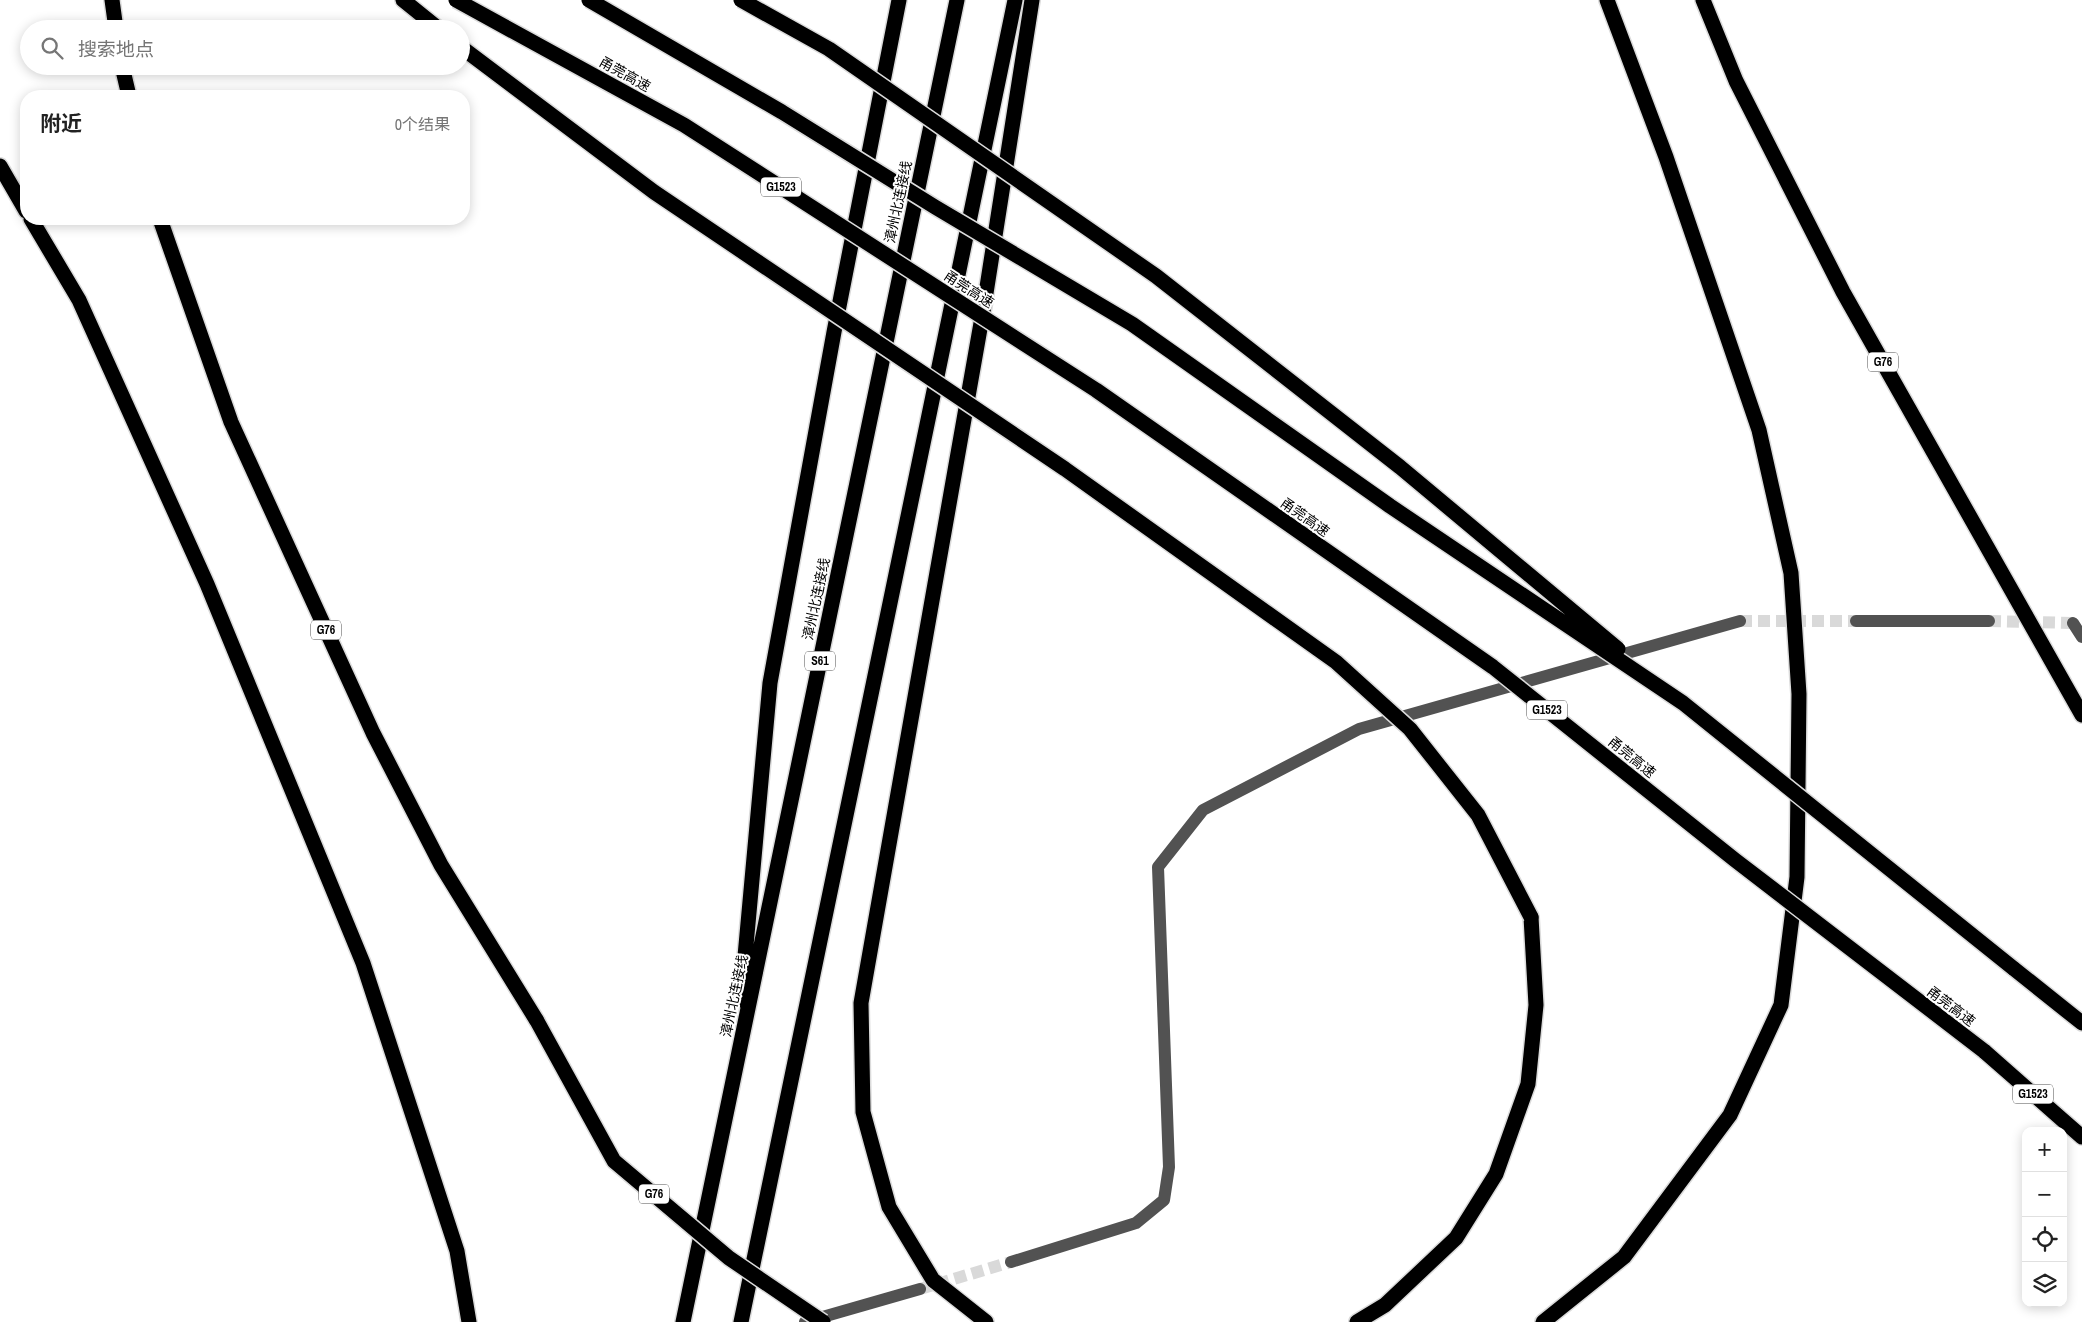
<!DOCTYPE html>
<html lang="zh">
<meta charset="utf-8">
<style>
:root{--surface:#fff;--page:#f2f2f2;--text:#222;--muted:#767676;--line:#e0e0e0}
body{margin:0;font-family:"Archivo Narrow","Noto Sans SC",sans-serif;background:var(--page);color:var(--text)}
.controls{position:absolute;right:15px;bottom:15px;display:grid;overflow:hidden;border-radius:10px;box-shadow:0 2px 12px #0003}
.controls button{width:45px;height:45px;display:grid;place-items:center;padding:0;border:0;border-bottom:1px solid var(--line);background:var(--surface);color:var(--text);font:25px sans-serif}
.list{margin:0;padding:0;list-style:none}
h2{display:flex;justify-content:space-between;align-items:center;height:65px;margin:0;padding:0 20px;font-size:21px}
h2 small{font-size:16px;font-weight:400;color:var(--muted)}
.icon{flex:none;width:28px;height:28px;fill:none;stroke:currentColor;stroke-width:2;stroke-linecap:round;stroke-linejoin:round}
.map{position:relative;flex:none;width:2082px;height:1322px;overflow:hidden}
.search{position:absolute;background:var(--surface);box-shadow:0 2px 12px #0003;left:20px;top:20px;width:450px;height:55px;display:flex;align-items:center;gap:12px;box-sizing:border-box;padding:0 18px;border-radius:28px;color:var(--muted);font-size:19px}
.panel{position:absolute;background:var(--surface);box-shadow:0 2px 12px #0003;left:20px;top:90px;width:450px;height:135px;border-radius:20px}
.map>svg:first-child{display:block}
</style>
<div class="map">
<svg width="2082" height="1322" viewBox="0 0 2082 1322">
<rect width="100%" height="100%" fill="#fff"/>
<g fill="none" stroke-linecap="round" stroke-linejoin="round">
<path stroke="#d9d9d9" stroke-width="12" stroke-dasharray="12 6" stroke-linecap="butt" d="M 1740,621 L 1856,621
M 1989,621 L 2073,623
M 920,1289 L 1011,1262"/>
<g stroke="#dbdbdb" stroke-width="18">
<path id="highway" d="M 112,0 L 116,29
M 403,0 L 439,29
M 1703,0 L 1736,81 L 1843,292 L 2082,715
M 122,66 L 129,96
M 0,166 L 26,211
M 31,219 L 79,300 L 207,584 L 363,963 L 457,1251 L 469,1322
M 160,219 L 231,422 L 373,733 L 441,865 L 537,1021
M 2013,968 L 2082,1023
M 741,1000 L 770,683 L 834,332 L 899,0
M 1984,1051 L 2082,1137
M 683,1322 L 957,0
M 741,1322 L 1015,0
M 986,1322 L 933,1280 L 889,1207 L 863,1112 L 861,1003 L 984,306 L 1032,0
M 1357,1322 L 1385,1305 L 1456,1238 L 1496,1174 L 1528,1084 L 1536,1005 L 1531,917
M 1543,1322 L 1624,1257 L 1730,1115 L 1781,1005 L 1797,877 L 1799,694 L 1791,573 L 1759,430 L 1666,157 L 1607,0"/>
</g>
<path stroke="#525252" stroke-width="12" d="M 1856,621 L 1989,621
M 2073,623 L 2082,637
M 1011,1262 L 1136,1223 L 1164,1200 L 1169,1167 L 1158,867 L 1203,810 L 1359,729 L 1740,621
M 805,1322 L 920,1289"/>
<use href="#highway" stroke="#000" stroke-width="15"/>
<g stroke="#dbdbdb" stroke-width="18" stroke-linecap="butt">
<path id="highway-bridge" d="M 456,0 L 684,125 L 1096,390 L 1493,667 L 1735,860 L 1984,1051
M 589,0 L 782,112 L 935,207 L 1132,324 L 1390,506 L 1683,703 L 2013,968
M 741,0 L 829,49 L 1156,276 L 1400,467 L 1618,649
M 461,47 L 654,192 L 1065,469 L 1336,662 L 1410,729 L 1478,815 L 1531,917
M 537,1021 L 614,1161 L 729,1258 L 823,1322"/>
</g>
<use href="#highway-bridge" stroke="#000" stroke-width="15"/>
</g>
<g text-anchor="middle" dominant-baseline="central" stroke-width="4" stroke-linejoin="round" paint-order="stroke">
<g fill="#fff" stroke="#4c4c4c" stroke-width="1">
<rect x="761" y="177.5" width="40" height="19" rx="4"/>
<rect x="1868" y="352.5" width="30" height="19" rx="4"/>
<rect x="311" y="620.5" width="30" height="19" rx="4"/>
<rect x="805" y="651.5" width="30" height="19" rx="4"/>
<rect x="1527" y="700.5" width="40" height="19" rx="4"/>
<rect x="2013" y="1084.5" width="40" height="19" rx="4"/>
<rect x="639" y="1184.5" width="30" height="19" rx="4"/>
</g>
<g font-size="12" font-weight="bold" fill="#000">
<text x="781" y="187">G1523</text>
<text x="1883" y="362">G76</text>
<text x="326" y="630">G76</text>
<text x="820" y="661">S61</text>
<text x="1547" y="710">G1523</text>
<text x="2033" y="1094">G1523</text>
<text x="654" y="1194">G76</text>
</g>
<g font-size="14" fill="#000" stroke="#fff">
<text transform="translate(625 74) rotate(29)">甬莞高速</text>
<text transform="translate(898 202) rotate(-78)">漳州北连接线</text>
<text transform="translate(969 289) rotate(33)">甬莞高速</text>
<text transform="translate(1305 517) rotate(35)">甬莞高速</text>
<text transform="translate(816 599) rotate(-78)">漳州北连接线</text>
<text transform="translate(1632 757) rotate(39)">甬莞高速</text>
<text transform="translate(734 996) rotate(-78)">漳州北连接线</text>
<text transform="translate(1951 1006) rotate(37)">甬莞高速</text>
</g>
</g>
</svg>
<div class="controls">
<button>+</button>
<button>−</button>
<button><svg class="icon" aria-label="locate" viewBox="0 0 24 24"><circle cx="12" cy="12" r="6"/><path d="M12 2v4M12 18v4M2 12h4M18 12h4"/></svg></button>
<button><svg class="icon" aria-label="layers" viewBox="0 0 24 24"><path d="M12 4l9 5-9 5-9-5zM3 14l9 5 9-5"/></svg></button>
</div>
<div class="search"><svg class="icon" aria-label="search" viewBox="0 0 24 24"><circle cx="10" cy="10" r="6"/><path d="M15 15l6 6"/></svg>搜索地点</div>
<section class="panel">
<h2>附近<small>0个结果</small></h2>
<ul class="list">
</ul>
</section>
</div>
